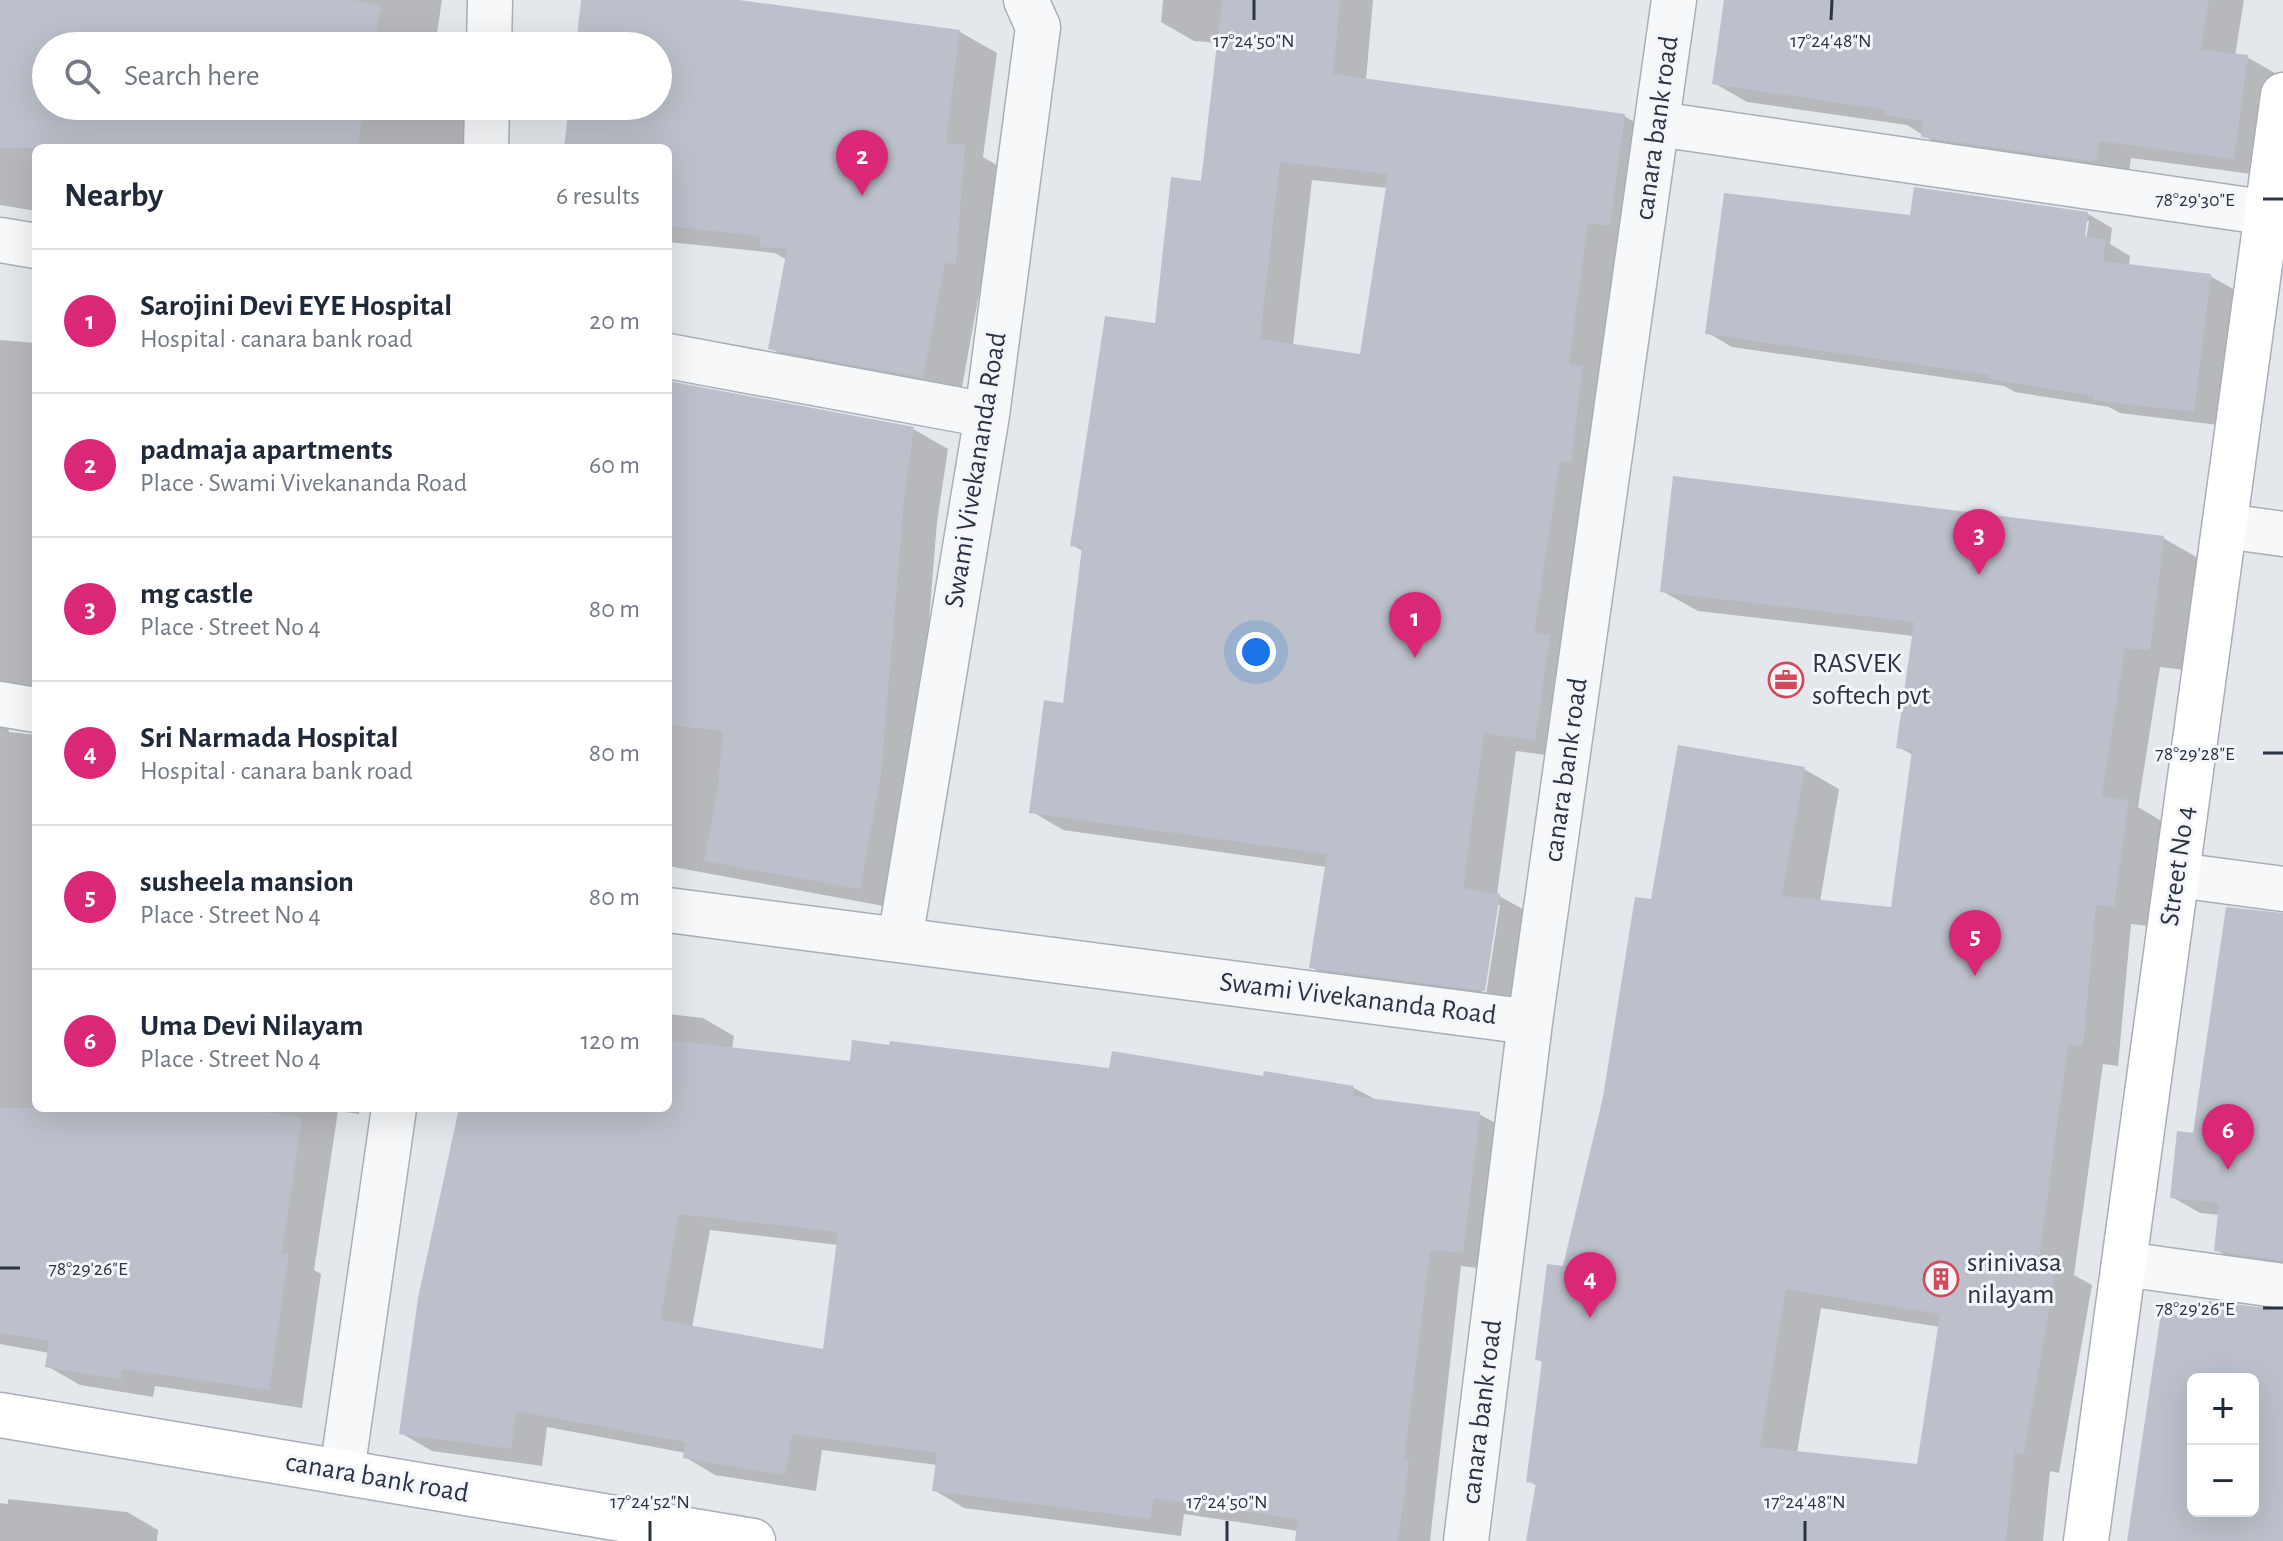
<!DOCTYPE html>
<meta charset="utf-8">
<style>
:root{--surface:#fff;--page:#f2f2f3;--text:#1f2937;--muted:#747a83;--line:#e0e1e3;--accent:#db2777}
body{margin:0;font-family:"Alegreya Sans",sans-serif;background:var(--page);color:var(--text)}
.controls{position:absolute;right:24px;bottom:24px;display:grid;overflow:hidden;border-radius:12px;box-shadow:0 8px 32px #0002}
.controls button{width:72px;height:72px;display:grid;place-items:center;padding:0;border:0;border-bottom:2px solid var(--line);background:var(--surface);color:var(--text);font:40px sans-serif}
.you{position:absolute;left:1256px;top:652px;width:28px;height:28px;margin:-20px;border:6px solid #fff;border-radius:50%;background:#1a73e8;box-shadow:0 0 0 12px #1a73e833}
.badge{display:grid;place-items:center;width:52px;height:52px;border-radius:50%;background:var(--accent);color:#fff;font-size:26px;font-weight:700}
.pin{position:absolute;translate:-50% -66px;filter:drop-shadow(0 2px 4px #0008)}
.pin::after{content:'';position:absolute;top:42px;width:28px;height:24px;background:inherit;clip-path:polygon(0 0,100% 0,50% 100%)}
.list{margin:0;padding:0;list-style:none}
h2{display:flex;justify-content:space-between;align-items:center;height:104px;margin:0;padding:0 32px;font-size:34px}
h2 small{font-size:26px;font-weight:400;color:var(--muted)}
.list li{display:grid;grid-template-columns:52px 1fr auto;gap:24px;align-items:center;box-sizing:border-box;height:144px;padding:0 32px;border-top:2px solid var(--line)}
.list b{display:block;font-size:30px;white-space:nowrap}
.list p{margin:0;font-size:26px;white-space:nowrap;color:var(--muted)}
.list em{font-size:26px;font-style:normal;color:var(--muted)}
.icon{flex:none;width:44px;height:44px;fill:none;stroke:currentColor;stroke-width:2;stroke-linecap:round;stroke-linejoin:round}
.map{position:relative;flex:none;width:2283px;height:1541px;overflow:hidden}
.search{position:absolute;background:var(--surface);box-shadow:0 8px 32px #0002;left:32px;top:32px;width:640px;height:88px;display:flex;align-items:center;gap:20px;box-sizing:border-box;padding:0 28px;border-radius:44px;color:var(--muted);font-size:30px}
.panel{position:absolute;background:var(--surface);box-shadow:0 8px 32px #0002;left:32px;top:144px;width:640px;height:968px;border-radius:12px}
.map>svg:first-child{display:block}
</style>
<div class="map">
<svg width="2283" height="1541" viewBox="0 0 2283 1541">
<rect width="100%" height="100%" fill="#e4e7ec"/>
<path fill="#0003" fill-rule="evenodd" d="M 0,0 L 442,0 L 435,46 L 46,46 L 46,106 L 472,106 L 465,148 L 36,148 L 36,211 L 0,205 Z
M 583,0 L 731,0 L 960,32 L 997,53 L 983,157 L 1002,168 L 960,398 L 808,369 L 770,348 L 787,260 L 775,253 L 668,242 L 668,148 L 565,148 L 569,106 L 658,106 L 658,46 L 576,46 Z
M 1163,0 L 1373,0 L 1366,80 L 1624,116 L 1657,135 L 1567,758 L 1516,751 L 1497,895 L 1532,914 L 1517,1008 L 1344,986 L 1311,967 L 1327,867 L 1063,830 L 1031,811 L 1065,705 L 1083,551 L 1072,545 L 1156,326 L 1203,183 L 1219,43 L 1194,41 L 1161,22 ZM 1312,180 L 1388,188 L 1362,356 L 1293,346 ZM 1496,905 L 1500,905 L 1485,1001 L 1481,1001 Z
M 1726,0 L 2244,0 L 2235,56 L 2247,57 L 2280,76 L 2267,176 L 2131,158 L 2128,180 L 1955,155 L 1907,125 L 1747,102 L 1714,83 Z
M 2088,214 L 2112,228 L 2110,244 L 2130,256 L 2129,266 L 2210,276 L 2235,290 L 2218,425 L 2120,413 L 2109,407 L 2015,392 L 2004,386 L 1732,347 L 1708,333 L 1912,217 ZM 2085,221 L 2089,221 L 2085,246 L 2081,246 Z
M 0,340 L 36,343 L 36,699 L 8,718 L 9,732 L 36,735 L 36,1108 L 359,1108 L 359,1114 L 338,1111 L 314,1270 L 321,1274 L 302,1408 L 155,1386 L 153,1397 L 80,1385 L 47,1366 L 49,1353 L 0,1344 Z
M 668,383 L 913,429 L 948,449 L 937,522 L 915,795 L 894,908 L 668,866 Z
M 2163,538 L 2198,558 L 2185,670 L 2160,667 L 2138,807 L 2163,822 L 2149,926 L 2131,924 L 2118,1066 L 2103,1064 L 2074,1275 L 2092,1285 L 2059,1473 L 2050,1471 L 2043,1541 L 1528,1541 L 1538,1486 L 1528,1481 L 1544,1363 L 1537,1359 L 1565,1268 L 1653,902 L 1804,769 L 1839,789 L 1820,902 L 1892,910 L 1913,755 L 1898,747 L 1913,636 L 1698,611 L 1662,591 ZM 1821,1308 L 1940,1327 L 1919,1466 L 1797,1453 Z
M 2283,915 L 2283,1272 L 2245,1267 L 2216,1250 L 2220,1215 L 2200,1213 L 2172,1197 Z
M 668,1014 L 703,1018 L 734,1036 L 732,1049 L 851,1063 L 1111,1070 L 1354,1088 L 1378,1101 L 1479,1114 L 1510,1131 L 1493,1270 L 1461,1266 L 1430,1541 L 1297,1541 L 1298,1531 L 1184,1514 L 1181,1536 L 964,1508 L 934,1490 L 937,1465 L 822,1450 L 816,1491 L 715,1475 L 685,1457 L 686,1453 L 547,1427 L 542,1466 L 432,1451 L 401,1433 L 460,1108 L 668,1108 ZM 710,1230 L 838,1245 L 825,1351 L 692,1328 Z
M 8,1499 L 127,1512 L 158,1530 L 157,1541 L 0,1541 L 0,1503 L 8,1504 Z"/>
<path fill="#bbc0ca" fill-rule="evenodd" d="M 0,0 L 352,0 L 381,5 L 374,46 L 46,46 L 46,106 L 364,106 L 357,148 L 0,148 Z
M 581,0 L 739,0 L 960,30 L 946,143 L 965,145 L 956,264 L 945,263 L 923,378 L 768,349 L 787,249 L 760,247 L 760,236 L 668,226 L 668,148 L 564,148 L 569,106 L 658,106 L 658,46 L 576,46 Z
M 1222,0 L 1340,0 L 1333,74 L 1625,114 L 1610,226 L 1588,223 L 1569,364 L 1583,366 L 1571,463 L 1560,461 L 1534,633 L 1550,635 L 1535,741 L 1484,733 L 1463,888 L 1500,894 L 1485,991 L 1309,968 L 1327,854 L 1029,813 L 1044,700 L 1063,703 L 1082,547 L 1070,546 L 1105,316 L 1155,323 L 1171,177 L 1201,181 ZM 1280,162 L 1388,174 L 1360,354 L 1260,339 Z
M 1724,0 L 2209,0 L 2201,50 L 2248,55 L 2234,159 L 2099,141 L 2096,162 L 1921,137 L 1923,121 L 1885,115 L 1886,110 L 1712,84 Z
M 1914,187 L 2088,212 L 2085,236 L 2106,240 L 2103,261 L 2211,274 L 2194,412 L 2093,400 L 2094,396 L 1988,379 L 1989,375 L 1705,334 L 1724,193 L 1910,215 Z
M 668,381 L 914,427 L 904,501 L 881,774 L 860,889 L 704,861 L 718,787 L 723,731 L 668,725 Z
M 1673,476 L 2164,536 L 2150,651 L 2125,648 L 2102,796 L 2129,800 L 2114,907 L 2096,905 L 2083,1046 L 2068,1045 L 2039,1260 L 2057,1263 L 2024,1454 L 2015,1452 L 2006,1541 L 1526,1541 L 1536,1483 L 1526,1482 L 1542,1361 L 1535,1360 L 1547,1264 L 1563,1266 L 1603,1097 L 1635,897 L 1651,899 L 1678,745 L 1805,767 L 1782,896 L 1891,907 L 1912,750 L 1896,748 L 1914,622 L 1660,592 ZM 1786,1289 L 1940,1314 L 1917,1464 L 1760,1447 Z
M 2226,907 L 2283,913 L 2283,1261 L 2214,1251 L 2219,1203 L 2170,1198 L 2177,1131 L 2193,1133 Z
M 668,1040 L 850,1061 L 852,1040 L 889,1045 L 890,1041 L 1109,1068 L 1112,1051 L 1263,1076 L 1264,1071 L 1354,1086 L 1353,1096 L 1480,1112 L 1463,1253 L 1430,1250 L 1404,1459 L 1409,1460 L 1398,1541 L 1295,1541 L 1298,1519 L 1154,1498 L 1150,1519 L 932,1491 L 937,1453 L 792,1434 L 785,1475 L 683,1458 L 685,1442 L 516,1411 L 511,1449 L 399,1434 L 418,1298 L 459,1108 L 668,1108 ZM 679,1214 L 838,1232 L 823,1349 L 660,1320 Z
M 0,1108 L 238,1108 L 302,1118 L 282,1253 L 289,1254 L 269,1390 L 122,1369 L 121,1380 L 45,1367 L 49,1341 L 0,1333 Z
M 2209,1301 L 2283,1310 L 2283,1541 L 2127,1541 L 2161,1313 L 2207,1319 ZM 2193,1379 L 2253,1379 L 2253,1511 L 2193,1511 Z"/>
<g fill="none" stroke-linecap="round" stroke-linejoin="round">
<g stroke="#a9aeb7" stroke-width="47">
<path id="street" d="M 489,46 L 490,0
M 1658,124 L 2283,215
M 486,148 L 487,106
M 0,240 L 36,246
M 668,356 L 987,415
M 2225,526 L 2283,534
M 0,704 L 36,710
M 2177,875 L 2283,889
M 668,910 L 1530,1022
M 900,940 L 987,415 L 1038,27 L 1026,0
M 2124,1264 L 2283,1286
M 342,1472 L 394,1108
M 1466,1541 L 1530,1022 L 1674,0"/>
</g>
<g stroke="#a9aeb7" stroke-width="47">
<path id="secondary" d="M 0,1415 L 753,1541
M 2086,1541 L 2283,95"/>
</g>
<use href="#street" stroke="#f7f8fa" stroke-width="44"/>
<use href="#secondary" stroke="#fff" stroke-width="44"/>
</g>
<path fill="none" stroke="#2b3445" stroke-width="3" d="M 1254,20 L 1254,0M 1831,20 L 1832,0M 2263,199 L 2283,199M 2263,753 L 2283,753M 0,1268 L 20,1268M 2263,1308 L 2283,1308M 650,1541 L 650,1521M 1227,1541 L 1227,1521M 1805,1541 L 1805,1521"/>
<defs>
<g id="office-ring" transform="scale(1.8)"><circle r="9.5" fill="#f4f6f9" stroke="#d1495b" stroke-width="1.5"/><path d="M-6-3h4V-5.5h4V-3h4V5H-6ZM-1-4.5V-3h2v-1.5ZM-6 0V1H6V0Z" fill="#d1495b"/></g>
<g id="building-ring" transform="scale(1.8)"><circle r="9.5" fill="#f4f6f9" stroke="#d1495b" stroke-width="1.5"/><path d="M-4-6H4V6H1V3H-1V6H-4ZM-2.5-4.3h1.7v1.8h-1.7ZM.8-4.3h1.7v1.8H.8ZM-2.5-1h1.7V.8h-1.7ZM.8-1h1.7V.8H.8Z" fill="#d1495b"/></g>
</defs>
<g fill-rule="evenodd">
<use href="#office-ring" x="1786" y="680"/>
<use href="#building-ring" x="1941" y="1279"/>
</g>
<g text-anchor="middle" dominant-baseline="central" stroke-width="6" stroke-linejoin="round" paint-order="stroke">
<g font-size="28" fill="#2b3445" stroke="#f4f6f9">
<text transform="translate(1657 128) rotate(-82)">canara bank road</text>
<text transform="translate(976 470) rotate(-81)">Swami Vivekananda Road</text>
<text transform="translate(1566 770) rotate(-82)">canara bank road</text>
<text transform="translate(2178 866) rotate(-82)">Street No 4</text>
<text transform="translate(1358 999) rotate(7)">Swami Vivekananda Road</text>
<text transform="translate(1482 1412) rotate(-83)">canara bank road</text>
<text transform="translate(377 1478) rotate(10)">canara bank road</text>
</g>
<g font-size="28" fill="#2b3445" stroke="#f4f6f9" text-anchor="start">
<text x="1812" y="664">RASVEK<tspan x="1812" dy="32">softech pvt</tspan></text>
<text x="1967" y="1263">srinivasa<tspan x="1967" dy="32">nilayam</tspan></text>
</g>
</g>
<g font-size="20" text-anchor="middle" fill="#2b3445" stroke="#f4f6f9" stroke-width="6" stroke-linejoin="round" paint-order="stroke">
<text x="1254" y="47">17°24'50"N</text>
<text x="1831" y="47">17°24'48"N</text>
<text x="2195" y="206">78°29'30"E</text>
<text x="2195" y="760">78°29'28"E</text>
<text x="88" y="1275">78°29'26"E</text>
<text x="2195" y="1315">78°29'26"E</text>
<text x="650" y="1508">17°24'52"N</text>
<text x="1227" y="1508">17°24'50"N</text>
<text x="1805" y="1508">17°24'48"N</text>
</g>
</svg>
<div class="controls">
<button>+</button>
<button>−</button>
</div>
<div class="you"></div>
<div class="pin badge" style="left:1415px;top:658px">1</div>
<div class="pin badge" style="left:862px;top:196px">2</div>
<div class="pin badge" style="left:1979px;top:575px">3</div>
<div class="pin badge" style="left:1590px;top:1318px">4</div>
<div class="pin badge" style="left:1975px;top:976px">5</div>
<div class="pin badge" style="left:2228px;top:1170px">6</div>
<div class="search"><svg class="icon" aria-label="search" viewBox="0 0 24 24"><circle cx="10" cy="10" r="6"/><path d="M15 15l6 6"/></svg>Search here</div>
<section class="panel">
<h2>Nearby<small>6 results</small></h2>
<ul class="list">
<li><span class="badge">1</span><div><b>Sarojini Devi EYE Hospital</b><p>Hospital · canara bank road</p></div><em>20 m</em></li>
<li><span class="badge">2</span><div><b>padmaja apartments</b><p>Place · Swami Vivekananda Road</p></div><em>60 m</em></li>
<li><span class="badge">3</span><div><b>mg castle</b><p>Place · Street No 4</p></div><em>80 m</em></li>
<li><span class="badge">4</span><div><b>Sri Narmada Hospital</b><p>Hospital · canara bank road</p></div><em>80 m</em></li>
<li><span class="badge">5</span><div><b>susheela mansion</b><p>Place · Street No 4</p></div><em>80 m</em></li>
<li><span class="badge">6</span><div><b>Uma Devi Nilayam</b><p>Place · Street No 4</p></div><em>120 m</em></li>
</ul>
</section>
</div>
